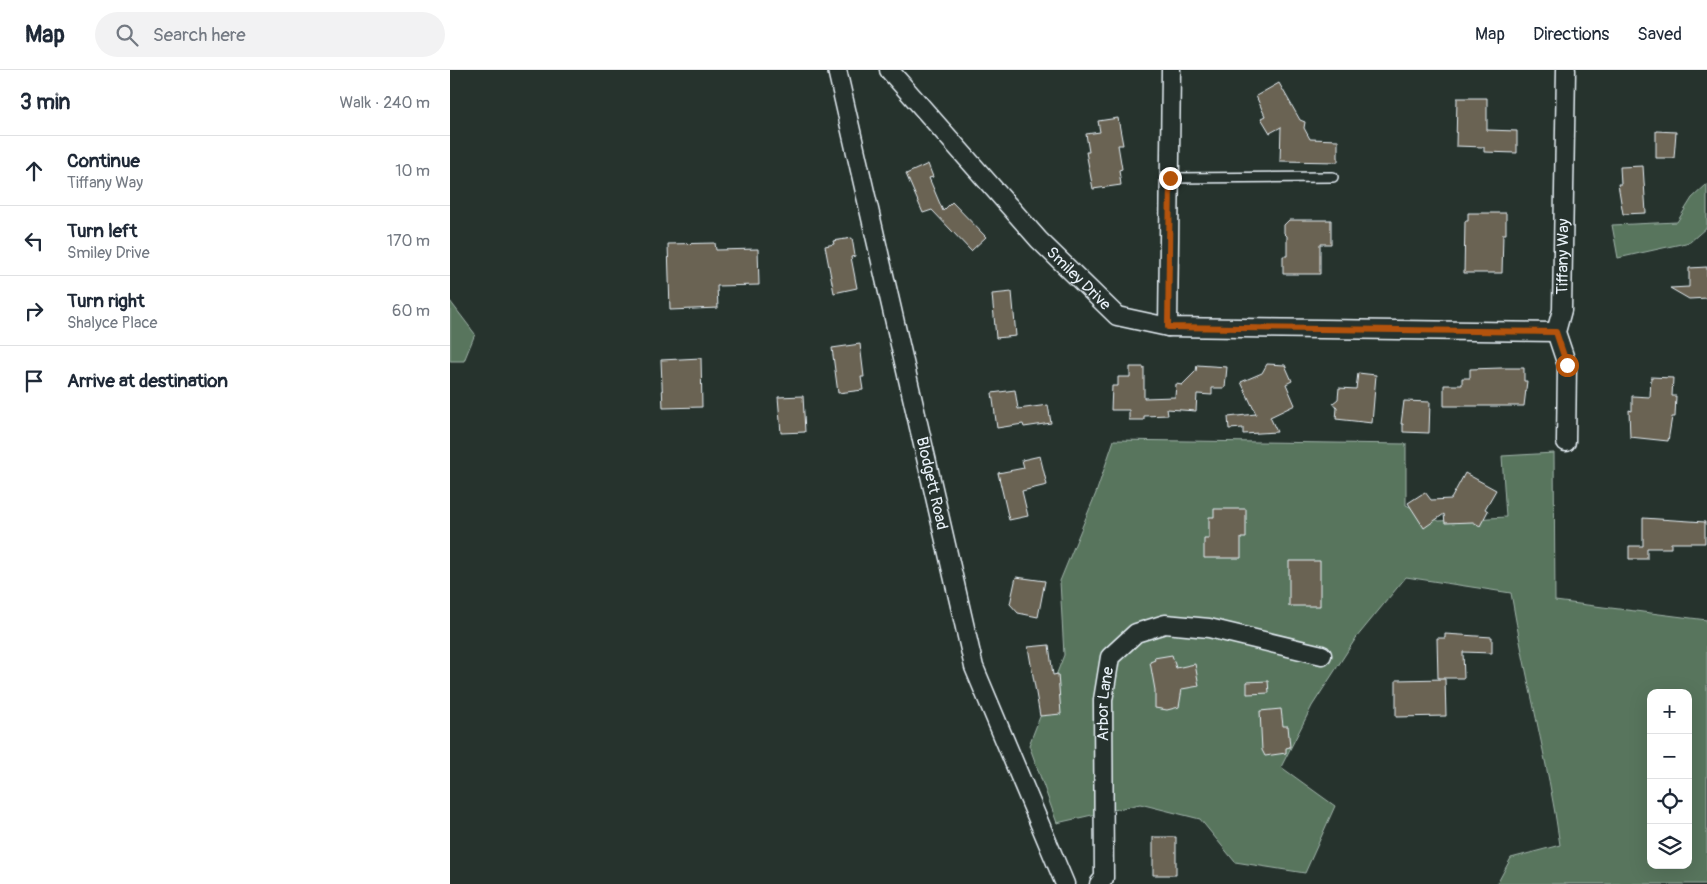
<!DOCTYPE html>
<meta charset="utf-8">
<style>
:root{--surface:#fff;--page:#f2f2f3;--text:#1f2937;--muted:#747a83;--line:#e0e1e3}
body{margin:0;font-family:Pangolin,sans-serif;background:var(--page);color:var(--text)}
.controls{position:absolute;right:15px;bottom:15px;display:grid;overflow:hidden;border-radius:10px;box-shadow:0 5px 20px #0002}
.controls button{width:45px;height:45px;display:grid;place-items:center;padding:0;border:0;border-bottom:1px solid var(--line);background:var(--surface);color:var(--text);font:25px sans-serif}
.stop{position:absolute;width:15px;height:15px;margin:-11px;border:4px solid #b45309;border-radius:50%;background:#fff}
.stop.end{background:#b45309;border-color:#fff;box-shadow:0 1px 5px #0008}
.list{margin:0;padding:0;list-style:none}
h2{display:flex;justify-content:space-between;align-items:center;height:65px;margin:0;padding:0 20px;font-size:21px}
h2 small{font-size:16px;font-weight:400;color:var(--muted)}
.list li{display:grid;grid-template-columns:32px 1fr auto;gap:15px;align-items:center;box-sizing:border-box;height:70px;padding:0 20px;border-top:1px solid var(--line)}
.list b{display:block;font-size:19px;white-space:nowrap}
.list p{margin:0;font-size:16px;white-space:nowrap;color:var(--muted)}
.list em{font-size:16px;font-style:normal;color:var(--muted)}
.icon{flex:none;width:28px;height:28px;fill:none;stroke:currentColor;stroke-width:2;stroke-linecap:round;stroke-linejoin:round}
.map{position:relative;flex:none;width:1257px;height:814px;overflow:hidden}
header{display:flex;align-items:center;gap:30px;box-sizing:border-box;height:70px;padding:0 25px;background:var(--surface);border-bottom:1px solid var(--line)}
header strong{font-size:24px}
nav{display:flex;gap:28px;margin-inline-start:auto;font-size:18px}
.search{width:350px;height:45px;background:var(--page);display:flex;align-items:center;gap:12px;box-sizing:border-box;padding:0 18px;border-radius:28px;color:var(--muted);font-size:19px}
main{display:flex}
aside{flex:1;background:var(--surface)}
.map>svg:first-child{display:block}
</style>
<header>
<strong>Map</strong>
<div class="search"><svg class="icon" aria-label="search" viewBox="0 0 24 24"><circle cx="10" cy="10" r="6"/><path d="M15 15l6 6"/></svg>Search here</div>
<nav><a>Map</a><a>Directions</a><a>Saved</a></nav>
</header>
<main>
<aside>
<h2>3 min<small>Walk · 240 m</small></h2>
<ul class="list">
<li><svg class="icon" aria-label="ahead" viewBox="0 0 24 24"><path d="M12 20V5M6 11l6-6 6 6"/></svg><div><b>Continue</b><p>Tiffany Way</p></div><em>10 m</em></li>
<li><svg class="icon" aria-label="left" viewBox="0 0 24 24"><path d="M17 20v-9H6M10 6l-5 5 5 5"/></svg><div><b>Turn left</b><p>Smiley Drive</p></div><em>170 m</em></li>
<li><svg class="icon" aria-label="right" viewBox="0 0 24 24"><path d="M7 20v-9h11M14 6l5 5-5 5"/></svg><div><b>Turn right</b><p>Shalyce Place</p></div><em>60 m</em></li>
<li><svg class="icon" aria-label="arrive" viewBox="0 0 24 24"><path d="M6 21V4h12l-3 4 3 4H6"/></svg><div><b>Arrive at destination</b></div></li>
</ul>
</aside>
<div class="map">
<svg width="1257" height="814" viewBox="0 0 1257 814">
<rect width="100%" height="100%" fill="#26332d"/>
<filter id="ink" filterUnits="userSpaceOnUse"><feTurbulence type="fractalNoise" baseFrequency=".02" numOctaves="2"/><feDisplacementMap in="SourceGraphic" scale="10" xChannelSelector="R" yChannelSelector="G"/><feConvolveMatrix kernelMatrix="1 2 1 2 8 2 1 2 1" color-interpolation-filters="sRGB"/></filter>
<g filter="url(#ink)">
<path fill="#58755d" stroke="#a0b3aa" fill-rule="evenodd" d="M 1257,114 L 1257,157 L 1240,172 L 1168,188 L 1162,155 L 1227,152 L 1242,128 Z
M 0,231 L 25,264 L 14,291 L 0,291 Z
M 664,370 L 956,374 L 956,435 L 989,451 L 1056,447 L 1052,386 L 1104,383 L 1105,531 L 1257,550 L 1257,814 L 1047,814 L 1061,788 L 1110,775 C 1098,690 1075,607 1061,523 L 956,507 L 906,568 L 862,636 L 831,697 L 885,736 L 855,803 L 785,792 L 750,749 L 690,734 L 607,753 L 579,675 L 614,585 L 610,511 L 646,423 ZM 1201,623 L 1238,623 L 1238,795 L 1201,795 Z"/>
<path fill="#6a6452" stroke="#e8f1f8" d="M 829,13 L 850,50 L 855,52 L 854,58 L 860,69 L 888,70 L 888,92 L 830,91 L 831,57 L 820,63 L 811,48 L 815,46 L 806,26 Z
M 1007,28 L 1037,28 L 1037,60 L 1067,61 L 1067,83 L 1034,82 L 1034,77 L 1006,76 Z
M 668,48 L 673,75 L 668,75 L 672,99 L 669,100 L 671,115 L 643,119 L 636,82 L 639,82 L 636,64 L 650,62 L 648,51 Z
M 1206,61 L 1226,62 L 1224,88 L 1206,88 Z
M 478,94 L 483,107 L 479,108 L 493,141 L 502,132 L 536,167 L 521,181 L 482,140 L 473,143 L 456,104 Z
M 1193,96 L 1196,143 L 1173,144 L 1168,114 L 1171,114 L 1170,97 Z
M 1018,143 L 1056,143 L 1056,164 L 1053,164 L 1052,203 L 1014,203 L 1015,151 L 1018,151 Z
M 839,150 L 881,150 L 881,174 L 870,174 L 870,204 L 833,204 L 833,186 L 837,186 L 837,166 L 834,163 L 834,155 Z
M 402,168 L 405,186 L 401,187 L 407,218 L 384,223 L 375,176 L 384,174 L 383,171 Z
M 265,173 L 266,180 L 308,179 L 309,215 L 267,216 L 268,238 L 220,240 L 218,174 Z
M 1257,197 L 1257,228 L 1239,229 L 1220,218 L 1239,217 L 1239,198 Z
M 562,222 L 566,266 L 546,268 L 542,224 Z
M 410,274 L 414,307 L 411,307 L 413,320 L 388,323 L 382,278 Z
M 251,288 L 252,337 L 213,338 L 211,290 Z
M 817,294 L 835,295 L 842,311 L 836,314 L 845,335 L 820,347 L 827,362 L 793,364 L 793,358 L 779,359 L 778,347 L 806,344 L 791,312 L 812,303 Z
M 747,295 L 777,297 L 775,318 L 762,318 L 762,325 L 747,324 L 746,341 L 717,339 L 718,345 L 694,346 L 694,350 L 679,350 L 679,340 L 661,340 L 662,316 L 668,316 L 668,307 L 680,307 L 680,297 L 694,297 L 694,328 L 725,327 L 726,314 L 732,315 L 746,301 Z
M 1051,298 L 1074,298 L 1074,311 L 1077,311 L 1074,336 L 994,336 L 994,315 L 1012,315 L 1012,308 L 1020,308 L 1020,299 Z
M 908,303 L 926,305 L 922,353 L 886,349 L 887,338 L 883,333 L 888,329 L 889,318 L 906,319 Z
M 1201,307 L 1223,308 L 1222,326 L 1226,326 L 1225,347 L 1222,347 L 1218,371 L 1180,367 L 1179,340 L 1182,341 L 1182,326 L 1200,327 Z
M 565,320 L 568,339 L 598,335 L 601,353 L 574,357 L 573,354 L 547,358 L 542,323 Z
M 353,326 L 355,362 L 331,363 L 328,327 Z
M 954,331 L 980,332 L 979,363 L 953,362 L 953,354 L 951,354 Z
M 590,386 L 597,415 L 572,421 L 578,446 L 559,450 L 548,403 L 574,398 L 572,390 Z
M 1015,403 L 1046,420 L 1035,439 L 1038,441 L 1030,456 L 1023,452 L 995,453 L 994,444 L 974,458 L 958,433 L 975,422 L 981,430 L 1001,429 Z
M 764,439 L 796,439 L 796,468 L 791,468 L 791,488 L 754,488 L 754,469 L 759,469 L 759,447 L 764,447 Z
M 1193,448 L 1255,452 L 1255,473 L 1221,473 L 1221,478 L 1197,478 L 1197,489 L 1179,489 L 1179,476 L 1193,476 Z
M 839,491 L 870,491 L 870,536 L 839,536 Z
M 566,507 L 595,511 L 588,547 L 568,543 L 560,534 Z
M 995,564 L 1042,567 L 1042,583 L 1013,582 L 1014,608 L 988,608 L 987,568 L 995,568 Z
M 599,575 L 603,605 L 608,604 L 611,644 L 590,646 L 578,577 Z
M 722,585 L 726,598 L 745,594 L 749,616 L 732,619 L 729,637 L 717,640 L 705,638 L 705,620 L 700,592 L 705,590 L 704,588 Z
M 995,609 L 996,646 L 946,647 L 946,610 Z
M 818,611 L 819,623 L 797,624 L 797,612 Z
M 831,639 L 833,656 L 838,656 L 840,677 L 836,678 L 836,683 L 815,686 L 812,680 L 810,641 Z
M 703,767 L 726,767 L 726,805 L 703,805 Z"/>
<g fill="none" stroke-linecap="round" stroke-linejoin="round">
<g stroke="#e8f1f8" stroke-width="12">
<path id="service" d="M 720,108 L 883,107"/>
</g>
<g stroke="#e8f1f8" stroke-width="21">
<g id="minor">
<path id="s1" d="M 387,0 L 524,597 L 615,814"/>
<path id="s2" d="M 439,0 L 589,170 L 667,246 L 718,257 L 1106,262"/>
<path d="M 718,257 L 721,0"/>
<path id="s3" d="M 1116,372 L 1117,295 L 1106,262 L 1112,240 L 1116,0"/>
<path id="s4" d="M 649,814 L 654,808 L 653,630 L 660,587 L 686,563 L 715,554 L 759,558 L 872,585"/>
</g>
</g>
<use href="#service" stroke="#26332d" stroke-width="9"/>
<use href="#minor" stroke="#26332d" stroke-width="18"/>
</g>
</g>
<g fill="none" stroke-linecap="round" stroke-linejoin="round" filter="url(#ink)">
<path stroke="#b45309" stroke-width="6" d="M 720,108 L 718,257 L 1106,262 L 1117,295"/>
</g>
<g text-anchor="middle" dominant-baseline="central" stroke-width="5" stroke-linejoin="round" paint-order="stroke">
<g font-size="16" fill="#e8f1f8" stroke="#26332d">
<text stroke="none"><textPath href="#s3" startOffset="188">Tiffany Way</textPath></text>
<text stroke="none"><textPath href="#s2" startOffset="282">Smiley Drive</textPath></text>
<text stroke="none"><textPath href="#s1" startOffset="424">Blodgett Road</textPath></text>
<text stroke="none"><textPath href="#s4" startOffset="182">Arbor Lane</textPath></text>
</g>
</g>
</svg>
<div class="controls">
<button>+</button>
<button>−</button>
<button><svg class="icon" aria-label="locate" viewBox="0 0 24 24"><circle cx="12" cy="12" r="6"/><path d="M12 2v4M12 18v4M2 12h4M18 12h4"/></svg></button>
<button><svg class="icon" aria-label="layers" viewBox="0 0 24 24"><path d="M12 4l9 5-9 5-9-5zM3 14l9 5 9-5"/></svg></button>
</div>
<div class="stop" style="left:1117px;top:295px"></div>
<div class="stop end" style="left:720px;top:108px"></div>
</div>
</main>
